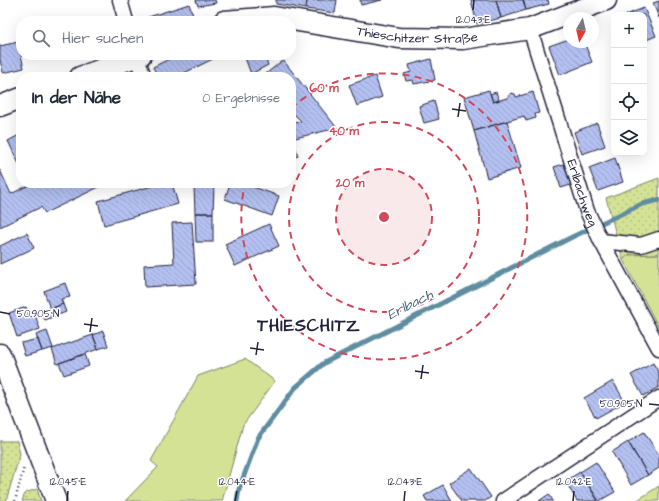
<!DOCTYPE html>
<html lang="de">
<meta charset="utf-8">
<style>
:root{--surface:#fff;--page:#f2f2f3;--text:#1f2937;--muted:#747a83;--line:#e0e1e3}
body{margin:0;font-family:"Architects Daughter",sans-serif;background:var(--page);color:var(--text)}
.controls{position:absolute;right:12px;top:12px;display:grid;overflow:hidden;border-radius:8px;box-shadow:0 4px 16px #0002}
.controls button{width:36px;height:36px;display:grid;place-items:center;padding:0;border:0;border-bottom:1px solid var(--line);background:var(--surface);color:var(--text);font:20px sans-serif}
.compass{position:absolute;left:563px;top:12px;width:36px;height:36px;border-radius:50%;background:var(--surface);box-shadow:0 4px 16px #0002;rotate:188deg}
.list{margin:0;padding:0;list-style:none}
h2{display:flex;justify-content:space-between;align-items:center;height:52px;margin:0;padding:0 16px;font-size:17px}
h2 small{font-size:13px;font-weight:400;color:var(--muted)}
.icon{flex:none;width:22px;height:22px;fill:none;stroke:currentColor;stroke-width:2;stroke-linecap:round;stroke-linejoin:round}
.map{position:relative;flex:none;width:659px;height:501px;overflow:hidden}
.search{position:absolute;background:var(--surface);box-shadow:0 4px 16px #0002;left:16px;top:16px;width:280px;height:44px;display:flex;align-items:center;gap:10px;box-sizing:border-box;padding:0 14px;border-radius:16px;color:var(--muted);font-size:15px}
.panel{position:absolute;background:var(--surface);box-shadow:0 4px 16px #0002;left:16px;top:72px;width:280px;height:116px;border-radius:16px}
.map>svg:first-child{display:block}
</style>
<div class="map">
<svg width="659" height="501" viewBox="0 0 659 501">
<defs>
<pattern id="grass-dots" width="8" height="8" patternUnits="userSpaceOnUse"><rect width="8" height="8" fill="#d3e295"/><path d="M2 2h.1M6 6h.1" fill="none" stroke="#b5c281" stroke-width="1.8" stroke-linecap="round"/></pattern>
<pattern id="building-back-hatch" width="6" height="6" patternUnits="userSpaceOnUse"><rect width="6" height="6" fill="#b3c0f1"/><path d="M-1 5l2 2M0 0l6 6M5-1l2 2" fill="none" stroke="#9aa5d0"/></pattern>
</defs>
<rect width="100%" height="100%" fill="#fff"/>
<filter id="ink" filterUnits="userSpaceOnUse"><feTurbulence type="fractalNoise" baseFrequency=".025" numOctaves="2"/><feDisplacementMap in="SourceGraphic" scale="8" xChannelSelector="R" yChannelSelector="G"/><feConvolveMatrix kernelMatrix="1 2 1 2 8 2 1 2 1" color-interpolation-filters="sRGB"/></filter>
<g filter="url(#ink)">
<path fill="url(#grass-dots)" stroke="#7a8268" d="M 659,178 L 659,254 L 628,255 L 623,260 L 606,198 Z
M 0,441 L 17,441 L 20,454 L 6,501 L 0,501 Z
M 37,489 L 41,501 L 22,501 L 25,493 Z"/>
<path fill="#d3e295" stroke="#7a8268" d="M 659,254 L 659,328 L 623,260 L 628,255 Z
M 245,359 L 275,381 L 243,425 L 222,501 L 125,501 L 158,467 L 151,461 L 198,376 Z
M 659,486 L 659,501 L 636,501 L 639,499 Z"/>
<g fill="none" stroke-linecap="round" stroke-linejoin="round">
<path stroke="#5e8da0" stroke-width="5" d="M 237,501 L 239,489 L 258,438 L 295,388 L 324,363 L 572,237 L 642,204 L 659,200"/>
</g>
<path fill="url(#building-back-hatch)" stroke="#22223b" d="M 196,0 L 215,0 L 216,3 L 198,6 Z
M 276,0 L 307,0 L 306,9 L 276,4 Z
M 307,0 L 337,0 L 335,13 L 306,9 Z
M 360,0 L 382,0 L 361,5 Z
M 471,0 L 496,0 L 501,18 L 477,24 Z
M 496,0 L 523,0 L 526,10 L 501,18 Z
M 523,0 L 548,0 L 549,4 L 526,10 Z
M 659,1 L 659,18 L 653,3 Z
M 189,4 L 195,21 L 136,21 Z
M 644,8 L 656,36 L 644,41 L 644,15 L 626,15 Z
M 569,39 L 569,42 L 584,42 L 592,62 L 560,75 L 549,46 Z
M 18,42 L 24,68 L 3,73 L 0,60 L 0,46 Z
M 177,55 L 221,55 L 176,77 L 158,77 L 153,67 Z
M 244,55 L 264,55 L 268,65 L 251,74 Z
M 431,59 L 435,80 L 414,84 L 413,80 L 406,81 L 404,74 L 411,72 L 409,65 Z
M 283,60 L 337,128 L 291,139 L 291,124 L 301,121 L 291,111 L 291,77 L 262,77 Z
M 375,76 L 382,97 L 357,106 L 349,85 Z
M 489,90 L 493,102 L 507,98 L 511,93 L 515,94 L 516,97 L 533,92 L 539,113 L 535,114 L 536,118 L 526,121 L 524,116 L 474,131 L 464,97 Z
M 496,92 L 499,100 L 493,102 L 490,94 Z
M 434,101 L 439,119 L 424,123 L 419,106 Z
M 507,121 L 521,168 L 487,178 L 474,131 Z
M 597,123 L 605,146 L 582,154 L 574,132 Z
M 21,134 L 21,168 L 8,141 Z
M 291,139 L 293,139 L 298,156 L 291,158 Z
M 615,158 L 623,182 L 598,191 L 589,168 Z
M 567,163 L 574,184 L 561,188 L 554,167 Z
M 0,170 L 11,194 L 29,185 L 28,183 L 97,183 L 99,187 L 45,213 L 41,207 L 0,227 Z
M 163,183 L 172,183 L 178,204 L 104,225 L 98,201 Z
M 230,183 L 242,183 L 279,196 L 272,216 L 225,199 Z
M 194,186 L 214,186 L 213,213 L 195,213 Z
M 195,213 L 213,213 L 213,242 L 196,242 Z
M 192,222 L 196,284 L 145,287 L 144,265 L 174,263 L 172,223 Z
M 269,224 L 279,246 L 235,266 L 225,244 Z
M 27,233 L 34,248 L 0,264 L 0,246 Z
M 65,283 L 70,297 L 61,299 L 63,304 L 50,309 L 44,291 Z
M 63,304 L 66,312 L 45,320 L 42,312 Z
M 26,307 L 30,317 L 35,315 L 40,329 L 17,337 L 9,313 Z
M 47,331 L 53,348 L 42,351 L 36,335 Z
M 103,331 L 108,346 L 98,349 L 93,335 Z
M 93,335 L 98,349 L 57,364 L 52,349 Z
M 38,339 L 42,351 L 25,356 L 21,343 Z
M 85,354 L 89,366 L 64,375 L 59,363 Z
M 653,363 L 659,373 L 659,387 L 643,396 L 631,375 Z
M 613,381 L 625,402 L 596,418 L 584,398 Z
M 644,432 L 659,455 L 659,468 L 648,475 L 628,442 Z
M 628,442 L 648,475 L 631,485 L 612,452 Z
M 596,462 L 615,492 L 599,501 L 580,472 Z
M 471,468 L 491,497 L 485,501 L 462,501 L 449,483 Z
M 580,472 L 598,501 L 577,501 L 565,481 Z
M 443,485 L 452,501 L 427,501 L 424,496 Z
M 549,494 L 553,501 L 539,501 Z"/>
<g fill="none" stroke-linecap="round" stroke-linejoin="round">
<g stroke="#22223b" stroke-width="17">
<g id="minor">
<path d="M 120,0 L 126,21"/>
<path id="s1" d="M 530,29 L 587,211 L 601,241 L 659,348"/>
<path d="M 136,55 L 144,77"/>
<path d="M 601,241 L 641,245 L 659,239"/>
<path d="M 503,501 L 659,398"/>
</g>
</g>
<g stroke="#22223b" stroke-width="23">
<g id="secondary">
<path id="s2" d="M 224,21 L 274,17 L 399,38 L 463,39 L 530,29 L 606,0"/>
<path d="M 80,77 L 141,55"/>
<path d="M 0,106 L 21,98"/>
<path d="M 0,354 L 56,501"/>
</g>
</g>
<path stroke="#22223b" stroke-width="2.5" stroke-dasharray="1 3" stroke-linecap="butt" d="M 15,501 L 24,467"/>
<use href="#minor" stroke="#fff" stroke-width="14"/>
<use href="#secondary" stroke="#fff" stroke-width="20"/>
</g>
</g>
<path fill="none" stroke="#22223b" stroke-width="1.5" d="M 473,10 L 474,0M 452,109 L 466,111M 458,117 L 460,103M 0,312 L 10,314M 84,324 L 98,326M 90,332 L 92,318M 250,348 L 264,350M 256,355 L 258,342M 415,371 L 429,373M 421,379 L 423,365M 649,404 L 659,405M 67,501 L 68,491M 235,501 L 237,491M 404,501 L 405,491M 573,501 L 574,491"/>
<circle cx="384" cy="217" r="48" fill="#d1495b" fill-opacity=".12"/>
<g fill="none" stroke="#d1495b" stroke-width="2" stroke-dasharray="7 5">
<circle cx="384" cy="217" r="48"/>
<circle cx="384" cy="217" r="95"/>
<path d="M291 108A143 143 0 1 1 245 184"/>
</g>
<g text-anchor="middle" dominant-baseline="central" stroke-width="3" stroke-linejoin="round" paint-order="stroke">
<g font-size="13" fill="#22223b" stroke="#fff">
<text stroke="none"><textPath href="#s2" startOffset="195">Thieschitzer Straße</textPath></text>
<text stroke="none"><textPath href="#s1" startOffset="172">Erlbachweg</textPath></text>
</g>
<g font-size="14" font-style="italic" fill="#456076" stroke="#fff">
<text transform="translate(410 305) rotate(-27)">Erlbach</text>
</g>
<g font-size="17" font-weight="bold" letter-spacing="1" fill="#22223b" stroke="#fff">
<text x="309" y="326">THIESCHITZ</text>
</g>
</g>
<g font-size="10" text-anchor="middle" fill="#22223b" stroke="#fff" stroke-width="3" stroke-linejoin="round" paint-order="stroke">
<text x="473" y="23">12.043°E</text>
<text x="38" y="317">50.905°N</text>
<text x="621" y="407">50.905°N</text>
<text x="68" y="485">12.045°E</text>
<text x="237" y="485">12.044°E</text>
<text x="405" y="485">12.043°E</text>
<text x="574" y="485">12.042°E</text>
</g>
<circle cx="384" cy="217" r="6" fill="#d1495b" stroke="#fff" stroke-width="2"/>
<g font-size="12" text-anchor="middle" font-weight="bold" fill="#d1495b" stroke="#fff" stroke-width="3" stroke-linejoin="round" paint-order="stroke">
<text x="324" y="92">60 m</text>
<text x="344" y="135">40 m</text>
<text x="350" y="187">20 m</text>
</g>
</svg>
<div class="controls">
<button>+</button>
<button>−</button>
<button><svg class="icon" aria-label="locate" viewBox="0 0 24 24"><circle cx="12" cy="12" r="6"/><path d="M12 2v4M12 18v4M2 12h4M18 12h4"/></svg></button>
<button><svg class="icon" aria-label="layers" viewBox="0 0 24 24"><path d="M12 4l9 5-9 5-9-5zM3 14l9 5 9-5"/></svg></button>
</div>
<svg class="compass" viewBox="-18 -18 36 36"><path d="M0-13l5 13h-10z" fill="#e53935"/><path d="M0 13l5-13h-10z" fill="#747a83"/></svg>
<div class="search"><svg class="icon" aria-label="search" viewBox="0 0 24 24"><circle cx="10" cy="10" r="6"/><path d="M15 15l6 6"/></svg>Hier suchen</div>
<section class="panel">
<h2>In der Nähe<small>0 Ergebnisse</small></h2>
<ul class="list">
</ul>
</section>
</div>
